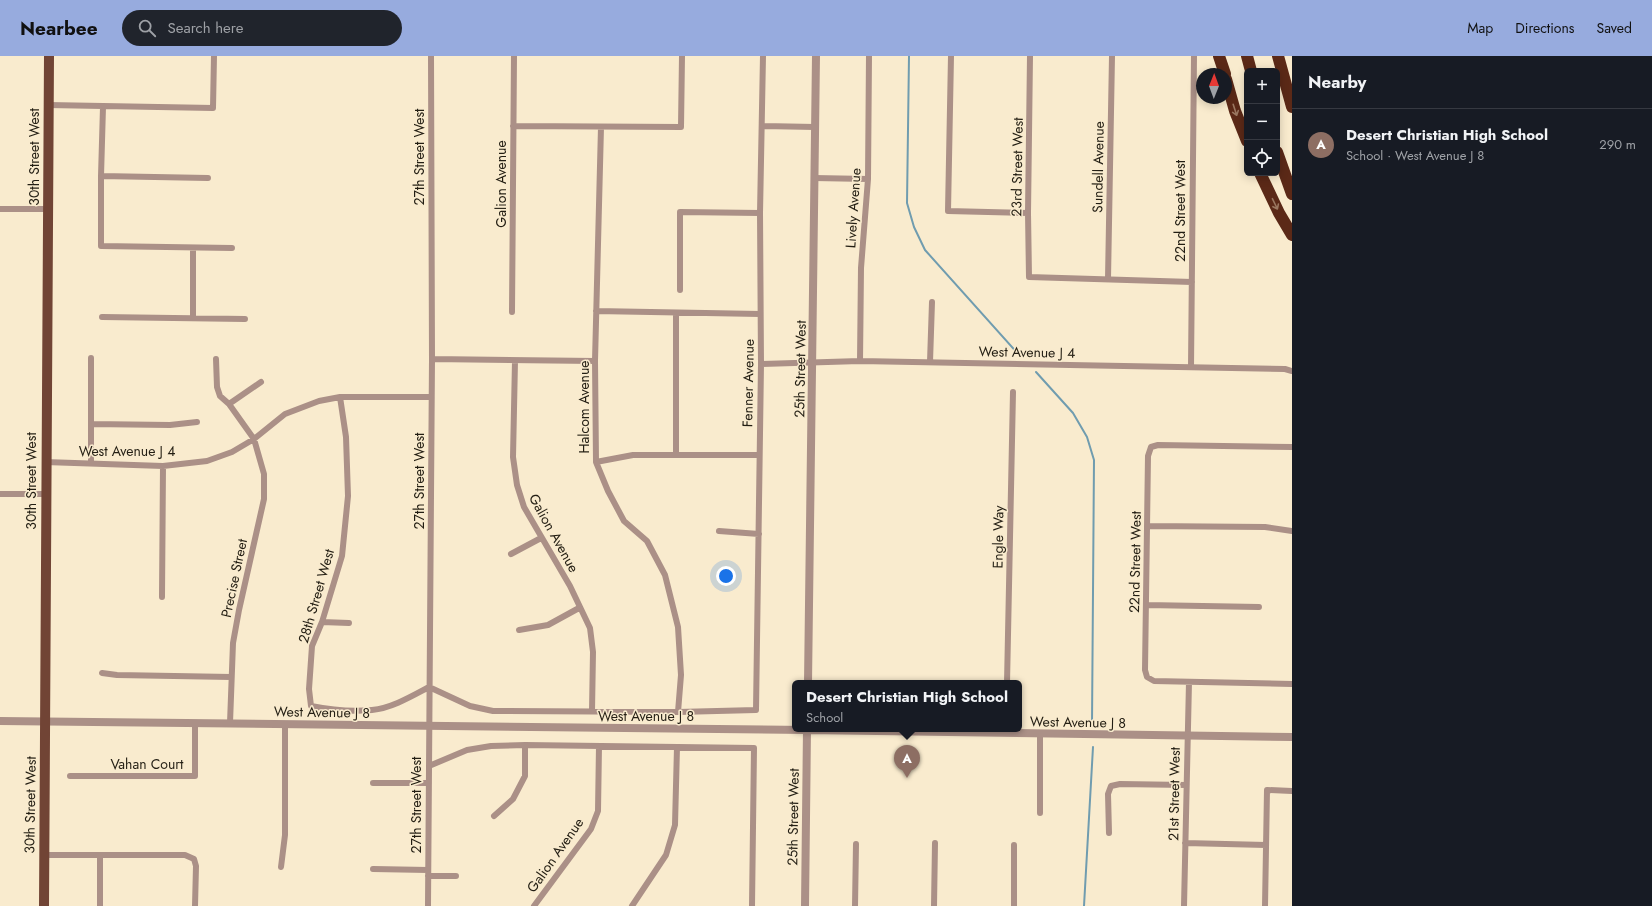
<!DOCTYPE html>
<meta charset="utf-8">
<style>
:root{--surface:#171b24;--page:#20242c;--text:#f1f3f6;--muted:#9ea1a6;--line:#363941;--accent:#97abde}
body{margin:0;font-family:Jost,sans-serif;background:var(--page);color:var(--text)}
.controls{position:absolute;right:12px;top:12px;display:grid;overflow:hidden;border-radius:6px;box-shadow:0 2px 10px #0003}
.controls button{width:36px;height:36px;display:grid;place-items:center;padding:0;border:0;border-bottom:1px solid var(--line);background:var(--surface);color:var(--text);font:20px sans-serif}
.compass{position:absolute;left:1196px;top:12px;width:36px;height:36px;border-radius:50%;background:var(--surface);box-shadow:0 2px 10px #0003;rotate:1deg}
.you{position:absolute;left:726px;top:520px;width:14px;height:14px;margin:-10px;border:3px solid #fff;border-radius:50%;background:#1a73e8;box-shadow:0 0 0 6px #1a73e833}
.badge{display:grid;place-items:center;width:26px;height:26px;border-radius:50%;background:var(--accent);color:#fff;font-size:13px;font-weight:700}
.pin{position:absolute;translate:-50% -33px;filter:drop-shadow(0 1px 2px #0008)}
.pin::after{content:'';position:absolute;top:21px;width:14px;height:12px;background:inherit;clip-path:polygon(0 0,100% 0,50% 100%)}
.popup{position:absolute;left:792px;top:624px;width:230px;height:52px;box-sizing:border-box;display:grid;place-content:center;border-radius:6px;background:var(--surface);filter:drop-shadow(0 1px 3px #0005);font-size:13px;white-space:nowrap;color:var(--muted)}
.popup b{font-size:15px;color:var(--text)}
.popup::after{content:'';position:absolute;left:50%;top:100%;margin-left:-8px;border:8px solid transparent;border-top-color:var(--surface)}
.list{margin:0;padding:0;list-style:none}
h2{display:flex;justify-content:space-between;align-items:center;height:52px;margin:0;padding:0 16px;font-size:17px}
h2 small{font-size:13px;font-weight:400;color:var(--muted)}
.list li{display:grid;grid-template-columns:26px 1fr auto;gap:12px;align-items:center;box-sizing:border-box;height:72px;padding:0 16px;border-top:1px solid var(--line)}
.list b{display:block;font-size:15px;white-space:nowrap}
.list p{margin:0;font-size:13px;white-space:nowrap;color:var(--muted)}
.list em{font-size:13px;font-style:normal;color:var(--muted)}
.icon{flex:none;width:22px;height:22px;fill:none;stroke:currentColor;stroke-width:2;stroke-linecap:round;stroke-linejoin:round}
.map{position:relative;flex:none;width:1292px;height:850px;overflow:hidden}
header{display:flex;align-items:center;gap:24px;box-sizing:border-box;height:56px;padding:0 20px;background:var(--accent);color:#111}
header strong{font-size:19px}
nav{display:flex;gap:22px;margin-inline-start:auto;font-size:14px}
.search{width:280px;height:36px;background:var(--page);display:flex;align-items:center;gap:10px;box-sizing:border-box;padding:0 14px;border-radius:22px;color:var(--muted);font-size:15px}
main{display:flex}
aside{flex:1;background:var(--surface)}
.map>svg:first-child{display:block}
</style>
<header>
<strong>Nearbee</strong>
<div class="search"><svg class="icon" aria-label="search" viewBox="0 0 24 24"><circle cx="10" cy="10" r="6"/><path d="M15 15l6 6"/></svg>Search here</div>
<nav><a>Map</a><a>Directions</a><a>Saved</a></nav>
</header>
<main>
<div class="map">
<svg width="1292" height="850" viewBox="0 0 1292 850">
<rect width="100%" height="100%" fill="#f9ebce"/>
<g fill="none" stroke-linecap="round" stroke-linejoin="round">
<path stroke="#709caf" stroke-width="2" d="M 909,0 L 907,147 L 914,171 L 925,194 L 1021,301
M 1036,316 L 1073,357 L 1087,381 L 1094,404 L 1092,668
M 1084,850 L 1093,691"/>
<path stroke="#ab9087" stroke-width="6" d="M 951,0 L 948,155 L 1028,157
M 1030,0 L 1028,157 L 1029,221 L 1192,226
M 48,49 L 213,52 L 214,0
M 103,51 L 101,120 L 101,190 L 232,192
M 513,70 L 681,71 L 682,0
M 763,70 L 815,71
M 601,71 L 595,305 L 596,406 L 608,435 L 624,465 L 647,485 L 665,519 L 678,571 L 681,619 L 678,656
M 101,120 L 208,122
M 814,122 L 868,123
M 0,153 L 48,153
M 193,192 L 193,262
M 1108,223 L 1112,0
M 680,234 L 680,156 L 760,157
M 596,255 L 760,258
M 512,256 L 514,0
M 102,261 L 245,263
M 216,303 L 217,331 L 220,340 L 229,348 L 254,383 L 264,418 L 264,443 L 239,554 L 233,587 L 230,667
M 432,303 L 595,305
M 515,305 L 513,401 L 517,429 L 524,451 L 570,530 L 590,572 L 593,596 L 592,655
M 860,305 L 861,212 L 868,123 L 869,0
M 930,306 L 932,246
M 761,308 L 860,305 L 1285,313 L 1292,315
M 1191,311 L 1194,0
M 340,341 L 346,381 L 348,440 L 342,500 L 322,566 L 312,590 L 309,633 L 311,650 C 331,654 352,656 372,654 C 392,652 412,640 429,631 L 470,650 L 493,655 L 678,656 L 756,654 L 761,308 L 760,157 L 763,0
M 229,348 L 261,326
M 91,368 L 170,369 L 197,366
M 1292,391 L 1158,389 L 1151,391 L 1148,400 L 1145,614 L 1147,621 L 1154,625 L 1292,628
M 676,398 L 676,258
M 45,406 L 163,410 L 207,405 L 232,396 L 254,383 L 285,358 L 319,345 L 340,341 L 431,341
M 596,406 L 633,399 L 759,399
M 91,407 L 91,302
M 0,438 L 45,438
M 1147,470 L 1265,471 L 1292,475
M 719,475 L 759,478
M 511,498 L 541,482
M 162,541 L 163,410
M 1146,549 L 1259,551
M 322,566 L 349,567
M 519,574 L 548,569 L 579,552
M 102,617 L 117,619 L 231,621
M 1007,627 L 1013,336
M 429,710 L 467,694 L 491,690 L 525,689 L 754,692 L 752,850
M 70,720 L 195,720 L 195,667
M 373,727 L 428,727
M 1040,757 L 1040,679
M 494,760 L 513,743 L 525,720 L 525,689
M 1109,777 L 1108,738 L 1111,730 L 1120,728 L 1186,729
M 1185,787 L 1266,789
M 44,799 L 185,799 L 194,803 L 196,810 L 195,850
M 100,799 L 100,850
M 281,811 L 285,779 L 285,668
M 373,813 L 428,814
M 428,820 L 456,820
M 428,850 L 432,303 L 431,0
M 534,850 L 591,773 L 598,755 L 599,690
M 632,850 L 666,799 L 675,769 L 677,691
M 855,850 L 856,788
M 934,850 L 935,787
M 1014,850 L 1014,789
M 1184,850 L 1189,626
M 1265,850 L 1267,734 L 1292,735"/>
<path stroke="#ab9087" stroke-width="8" d="M 808,627 L 816,0
M 0,665 L 807,674 L 1292,681
M 805,850 L 807,673"/>
<path stroke="#714435" stroke-width="10" d="M 44,850 L 49,0"/>
<path stroke="#5b2917" stroke-width="12" d="M 1219,0 L 1225,18
M 1247,0 L 1251,15
M 1278,0 L 1292,51
M 1226,23 L 1235,55 L 1247,85
M 1277,96 L 1292,138
M 1260,117 L 1279,157 L 1292,179"/>
</g>
<defs><path id="oneway-shaft" d="M-6 0H5M1.5-3L5.5 0L1.5 3" fill="none" stroke-width="1.6" stroke-linecap="round" stroke-linejoin="round"/></defs>
<g stroke="#9a7760">
<use href="#oneway-shaft" transform="translate(1235 54) rotate(72)"/>
<use href="#oneway-shaft" transform="translate(1275 148) rotate(64)"/>
</g>
<g text-anchor="middle" dominant-baseline="central" stroke-width="3" stroke-linejoin="round" paint-order="stroke">
<g font-size="14" fill="#231e13" stroke="#f9ebce">
<text transform="translate(34 101) rotate(-90)">30th Street West</text>
<text transform="translate(419 101) rotate(-90)">27th Street West</text>
<text transform="translate(1017 111) rotate(-89)">23rd Street West</text>
<text transform="translate(1098 111) rotate(-89)">Sundell Avenue</text>
<text transform="translate(501 128) rotate(-90)">Galion Avenue</text>
<text transform="translate(853 152) rotate(-86)">Lively Avenue</text>
<text transform="translate(1180 155) rotate(-90)">22nd Street West</text>
<text transform="translate(1027 296) rotate(1)">West Avenue J 4</text>
<text transform="translate(800 313) rotate(-89)">25th Street West</text>
<text transform="translate(748 327) rotate(-89)">Fenner Avenue</text>
<text transform="translate(584 351) rotate(-90)">Halcom Avenue</text>
<text x="127" y="395">West Avenue J 4</text>
<text transform="translate(31 425) rotate(-90)">30th Street West</text>
<text transform="translate(419 425) rotate(-90)">27th Street West</text>
<text transform="translate(554 477) rotate(61)">Galion Avenue</text>
<text transform="translate(998 481) rotate(-89)">Engle Way</text>
<text transform="translate(1135 506) rotate(-89)">22nd Street West</text>
<text transform="translate(234 522) rotate(-78)">Precise Street</text>
<text transform="translate(316 540) rotate(-74)">28th Street West</text>
<text transform="translate(322 656) rotate(1)">West Avenue J 8</text>
<text x="646" y="660">West Avenue J 8</text>
<text transform="translate(1078 666) rotate(1)">West Avenue J 8</text>
<text x="147" y="708">Vahan Court</text>
<text transform="translate(1174 738) rotate(-89)">21st Street West</text>
<text transform="translate(30 749) rotate(-89)">30th Street West</text>
<text transform="translate(416 749) rotate(-90)">27th Street West</text>
<text transform="translate(793 761) rotate(-89)">25th Street West</text>
<text transform="translate(555 799) rotate(-55)">Galion Avenue</text>
</g>
</g>
</svg>
<div class="controls">
<button>+</button>
<button>−</button>
<button><svg class="icon" aria-label="locate" viewBox="0 0 24 24"><circle cx="12" cy="12" r="6"/><path d="M12 2v4M12 18v4M2 12h4M18 12h4"/></svg></button>
</div>
<svg class="compass" viewBox="-18 -18 36 36"><path d="M0-13l5 13h-10z" fill="#e53935"/><path d="M0 13l5-13h-10z" fill="#9ea1a6"/></svg>
<div class="you"></div>
<div class="pin badge" style="left:907px;top:722px;background:#8d6e63">A</div>
<div class="popup"><b>Desert Christian High School</b>School</div>
</div>
<aside>
<h2>Nearby<small></small></h2>
<ul class="list">
<li><span class="badge" style="background:#8d6e63">A</span><div><b>Desert Christian High School</b><p>School · West Avenue J 8</p></div><em>290 m</em></li>
</ul>
</aside>
</main>
